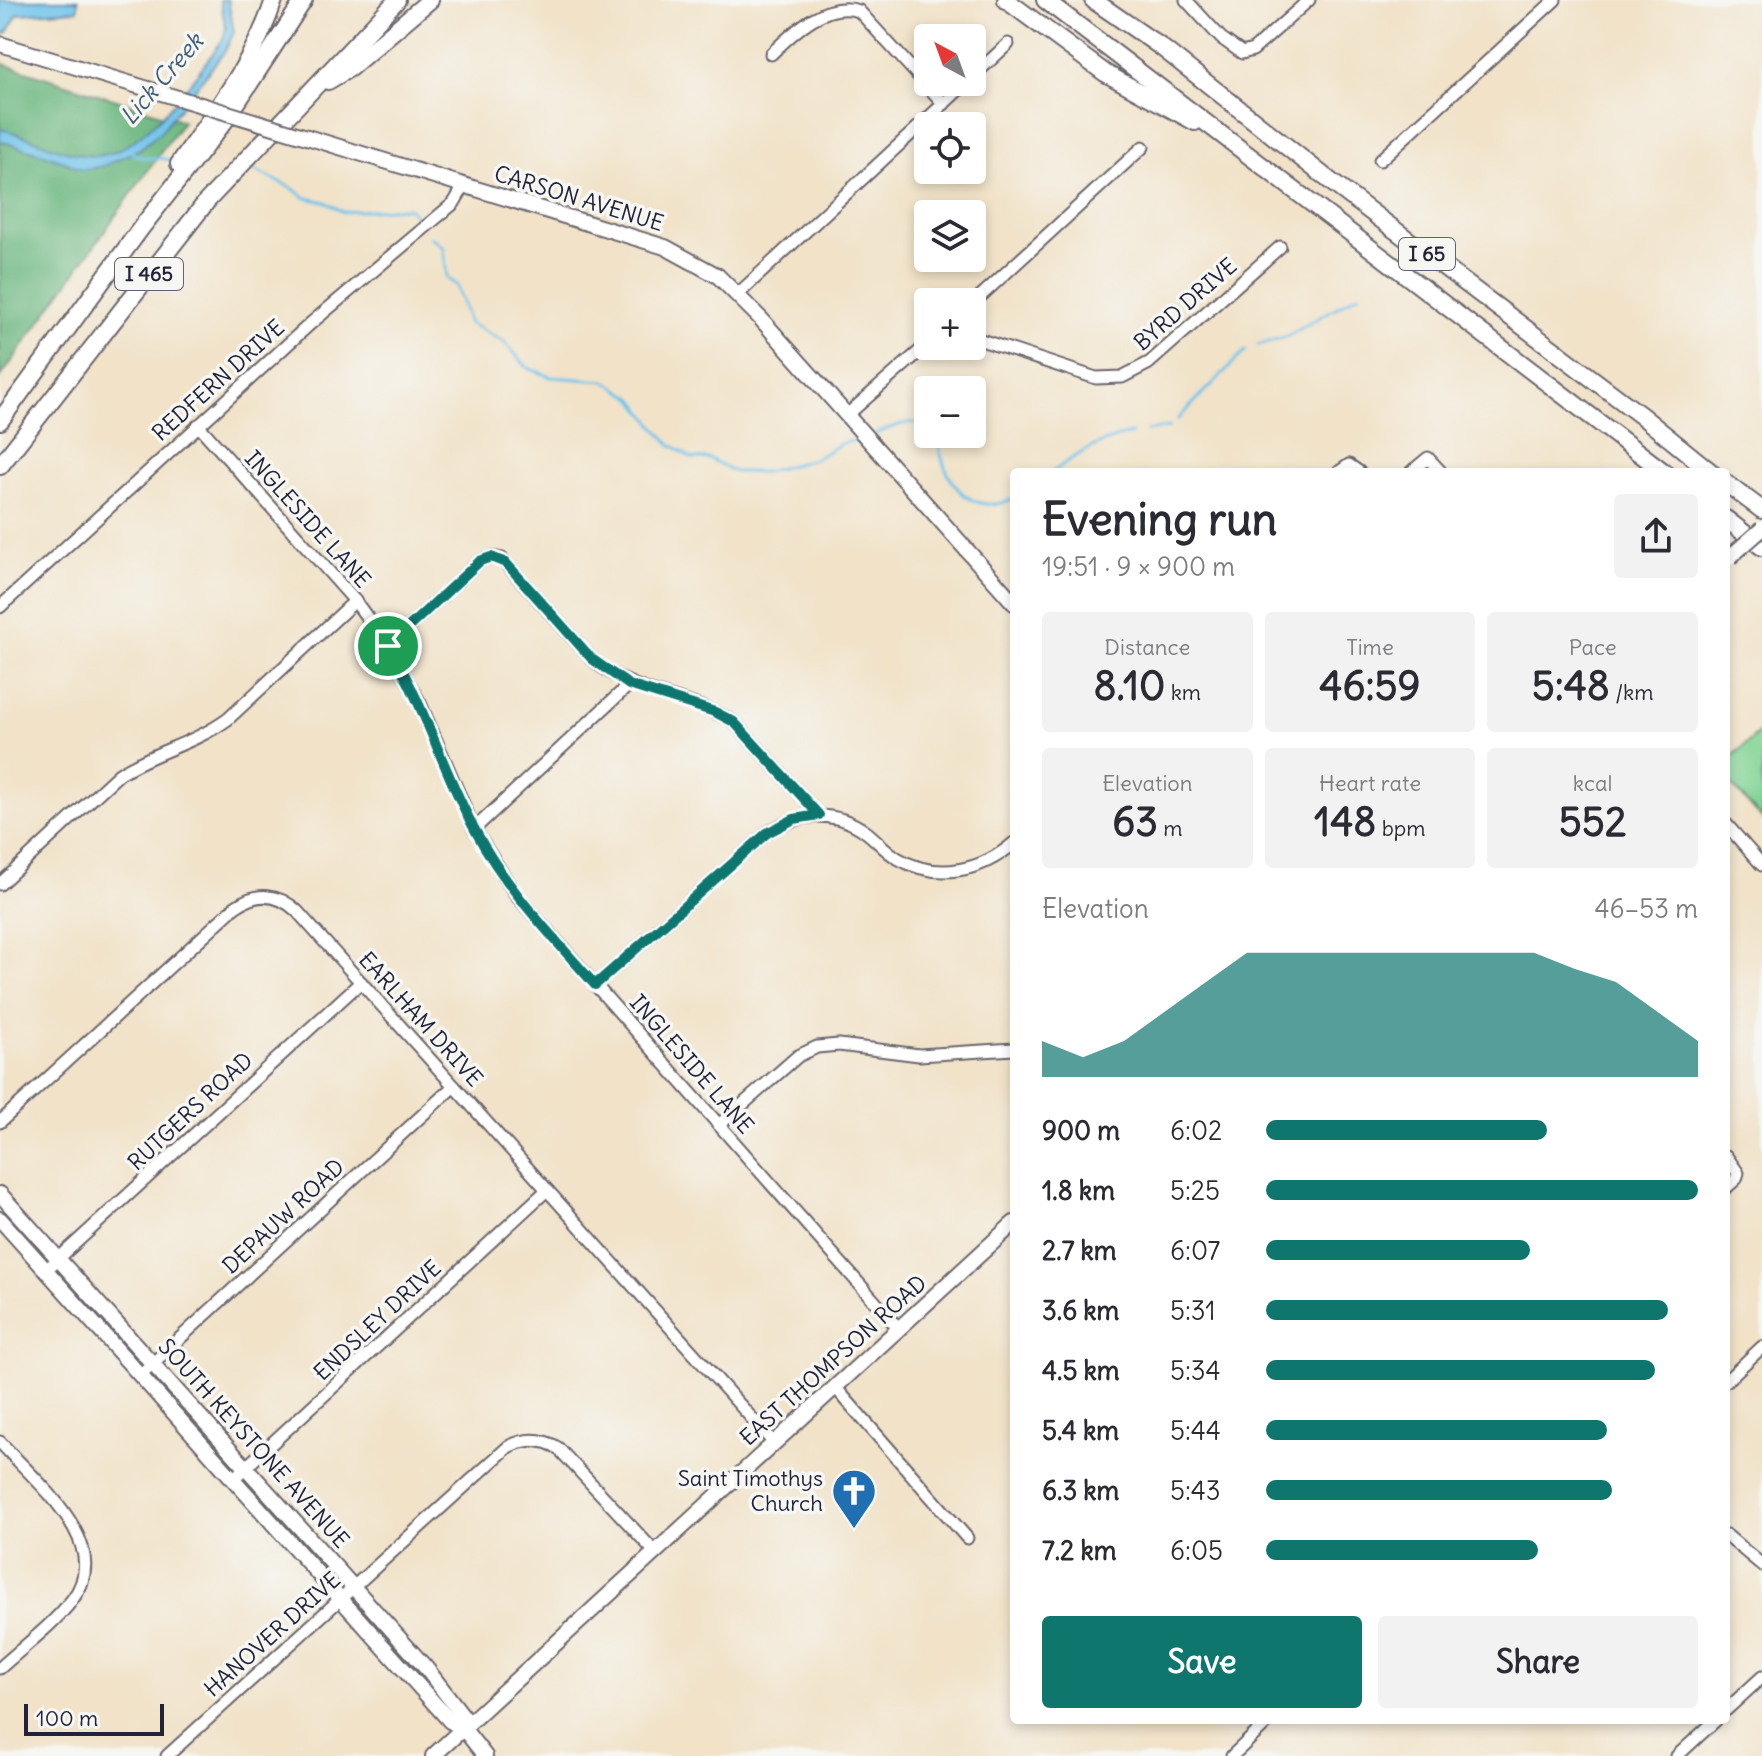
<!DOCTYPE html>
<meta charset="utf-8">
<style>
body{margin:0;font-family:Delius,sans-serif;background:#f2f2f3;color:#2b2b33;height:100vh;display:flex;flex-direction:column;font-size:30px;white-space:nowrap}
*{box-sizing:border-box;margin:0}
p{font-size:26px;color:#7c7c81}
.icon{flex:none;width:44px;height:44px;fill:none;stroke:currentColor;stroke-width:2;stroke-linecap:round;stroke-linejoin:round}
.map{position:relative;flex:1;overflow:hidden}
.side{position:absolute;left:1010px;top:468px;width:720px;height:1256px;display:flex;flex-direction:column;background:#fff;border-radius:8px;box-shadow:0 4px 12px #0003}
.side>*{flex:none}
.needle{width:52px;rotate:319deg}
.fabs{position:absolute;left:914px;top:24px;display:grid;gap:16px}
.fabs a{display:grid;place-items:center;width:72px;height:72px;border-radius:8px;background:#fff;box-shadow:0 4px 12px #0003;font-size:40px}
.scale{position:absolute;left:24px;bottom:20px;width:140px;box-sizing:border-box;padding-left:8px;border:4px solid #22223b;border-top:0;font-size:22px;line-height:28px;white-space:nowrap;color:#22223b;-webkit-text-stroke:6px #f6f6f2;paint-order:stroke}
.pin{position:absolute;display:grid;place-items:center;width:68px;height:68px;color:#fff;margin:-34px;border:4px solid #fff;border-radius:50%;box-shadow:0 2px 8px #0007}
.round{display:grid;place-items:center;flex:none;width:84px;height:84px;border-radius:8px;background:#f2f2f3}
.head{display:flex;align-items:center;justify-content:space-between;height:136px;padding:0 32px}
h1{font-size:44px;font-weight:700;line-height:60px}
.metrics{display:grid;grid-template-columns:repeat(3,1fr);gap:12px;height:136px;padding:8px 32px}
.metrics div{display:grid;align-content:center;border-radius:8px;background:#f2f2f3;text-align:center}
.metrics b{font-size:40px;font-weight:700}
.metrics small{font-size:22px;font-weight:400}
.metrics p{font-size:22px}
.chart{height:224px;padding:16px 32px}
.chart p{display:flex;justify-content:space-between}
.chart svg{width:100%;height:144px;margin-top:8px;fill:#0f766e;opacity:.7}
.primary-button{display:flex;gap:16px;margin-top:auto;padding:16px 32px}
.primary-button a{flex:1;height:92px;border-radius:8px;background:#0f766e;color:#fff;font-size:32px;font-weight:700;line-height:92px;text-align:center}
.primary-button a+a{background:#f2f2f3;color:#2b2b33}
ul{padding:0 32px;list-style:none;font-size:26px}
li{display:grid;grid-template-columns:128px 96px 1fr;align-items:center;height:60px}
li i{height:20px;border-radius:10px;background:#0f766e}
.map>svg:first-child{display:block}
</style>
<div class="map">
<svg width="1762" height="1756" viewBox="0 0 1762 1756">
<rect width="100%" height="100%" fill="#f6f6f2"/>
<filter id="ink" filterUnits="userSpaceOnUse"><feTurbulence type="fractalNoise" baseFrequency=".0125" numOctaves="2"/><feDisplacementMap in="SourceGraphic" scale="16" xChannelSelector="R" yChannelSelector="G"/><feConvolveMatrix kernelMatrix="1 2 1 2 8 2 1 2 1" color-interpolation-filters="sRGB"/></filter>
<filter id="wash" filterUnits="userSpaceOnUse"><feTurbulence type="fractalNoise" baseFrequency=".006" numOctaves="4" result="noise"/><feDisplacementMap in="SourceGraphic" scale="32" xChannelSelector="R" yChannelSelector="G"/><feGaussianBlur stdDeviation="1.8" result="paint"/><feColorMatrix in="noise" values="0 0 0 0 0 0 0 0 0 0 0 0 0 0 0 0 0 1.4 0 .05"/><feComposite in="paint" operator="in"/></filter>
<g filter="url(#wash)">
<rect width="100%" height="100%" fill="#f1e2c8"/>
<polygon fill="#82d495" stroke="#527b68" stroke-width="2" points="1762,730 1762,819 1726,779 1726,762"/>
<polygon fill="#69b67e" stroke="#466c5c" stroke-width="2" points="0,63 183,121 0,378"/>
<g fill="#6ec3eb" stroke="#487293" stroke-width="2">
<polygon points="0,0 78,0 78,10 18,14 6,34 0,32"/>
<path d="M 220,0 L 228,0 L 234,32 L 225,51 L 161,131 L 140,149 L 104,166 L 83,170 L 50,156 L 0,141 L 0,129 C 30,135 65,156 95,156 C 142,155 197,75 223,39 L 226,28 Z"/>
</g>
<g fill="none" stroke-linecap="round" stroke-linejoin="round">
<g stroke="#6ec3eb" stroke-width="3">
<path d="M 129,150 C 145,164 156,155 169,160"/>
<polyline points="254,170 292,188 306,198 326,202 343,212 405,208 410,209 419,221"/>
<polyline points="431,237 444,248 447,278 457,286 469,323 504,342 528,368 551,377 605,381 633,398 655,427 669,443 691,458 710,459 735,472 765,472 815,459 842,443 858,440"/>
<polyline points="1258,345 1288,336 1359,294"/>
<polyline points="1178,419 1246,350"/>
<polyline points="1147,431 1169,427"/>
<path d="M 875,434 C 892,427 910,418 928,425"/>
<path d="M 937,434 C 942,476 965,519 1014,499"/>
<path d="M 1053,472 C 1076,454 1103,439 1132,434"/>
</g>
</g>
</g>
<g filter="url(#ink)">
<g fill="none" stroke-linecap="round" stroke-linejoin="round">
<g stroke="#6a656c" stroke-width="15">
<g id="minor">
<polyline points="1186,0 1221,38 1242,53 1253,50 1309,0"/>
<path d="M 771,54 C 794,32 825,0 859,11 L 944,104"/>
<polyline points="972,77 1008,44"/>
<polyline points="1380,160 1555,0"/>
<polyline points="738,294 967,82"/>
<polyline points="972,304 1143,147"/>
<polyline points="972,337 1096,378 1122,377 1149,363 1280,247"/>
<polyline points="847,415 928,344"/>
<polyline points="198,425 355,601 388,646 420,703 474,829 516,895 899,1329"/>
<polyline points="1339,472 1349,465 1359,472"/>
<polyline points="1411,472 1428,458 1441,472"/>
<polyline points="0,607 310,324 454,203 464,186"/>
<path d="M 388,646 L 480,561 L 491,557 L 502,559 L 592,659 C 637,698 686,694 734,722 L 819,815"/>
<polyline points="1726,824 1762,865"/>
<polyline points="474,829 629,685"/>
<path d="M 0,884 L 119,774 C 153,752 194,744 228,719 L 355,601"/>
<path d="M 595,985 L 767,833 C 798,813 835,809 866,832 C 877,840 886,852 899,859 C 938,881 982,871 1014,843"/>
<path d="M 0,1122 L 235,907 C 256,892 278,893 297,911 L 774,1443"/>
<polyline points="719,1125 798,1056 817,1047 839,1045 919,1055 1014,1049"/>
<polyline points="1726,1156 1738,1173 1736,1179 1726,1188"/>
<polyline points="46,1270 361,982"/>
<polyline points="140,1375 454,1086"/>
<polyline points="1726,1381 1762,1347"/>
<polyline points="835,1387 967,1538"/>
<path d="M 0,1442 C 35,1481 116,1544 72,1600 C 52,1626 24,1646 0,1668"/>
<polyline points="233,1479 547,1190"/>
<polyline points="1726,1535 1762,1565"/>
<polyline points="1726,1710 1762,1677"/>
<path d="M 167,1756 L 508,1447 C 525,1438 542,1438 558,1448 L 655,1552"/>
<polyline points="1232,1756 1270,1720"/>
<polyline points="1677,1756 1716,1720"/>
</g>
</g>
<g stroke="#6a656c" stroke-width="18">
<g id="major">
<polyline points="0,44 135,85"/>
<polyline points="307,137 665,247 718,276 761,319 1014,603"/>
<polyline points="0,1194 426,1668 463,1716 463,1728"/>
<polyline points="0,1219 450,1721 463,1728 485,1756"/>
<polyline points="433,1756 1014,1223"/>
</g>
</g>
<g stroke="#6a656c" stroke-width="20">
<g id="highway">
<polyline points="1006,0 1105,73 1195,122"/>
<polyline points="1045,0 1664,472"/>
<polyline points="1093,0 1161,47 1334,184 1643,417 1711,472"/>
<polyline points="328,81 350,68 430,0"/>
<path d="M 179,164 C 214,113 255,60 274,0"/>
<polyline points="0,421 141,228 227,118 304,0"/>
<polyline points="0,466 207,201 397,0"/>
<polyline points="1726,483 1762,510"/>
<polyline points="1726,519 1762,547"/>
</g>
</g>
<use href="#minor" stroke="#fff" stroke-width="11"/>
<use href="#major" stroke="#fff" stroke-width="14"/>
<use href="#highway" stroke="#fff" stroke-width="16"/>
<g stroke="#6a656c" stroke-width="18" stroke-linecap="butt">
<g id="major-bridge">
<polyline points="135,85 307,137"/>
<polyline points="1730,557 1762,529"/>
</g>
</g>
<use href="#major-bridge" stroke="#fff" stroke-width="14"/>
</g>
</g>
<g fill="none" stroke-linecap="round" stroke-linejoin="round" filter="url(#ink)">
<g stroke="#fff" stroke-width="16">
<path id="route" d="M 491,557 L 506,563 L 592,659 L 629,685 L 715,712 L 734,722 L 819,815 L 794,819 L 767,833 L 595,985 C 552,936 506,889 475,830 C 442,770 425,704 388,646 L 480,561 Z"/>
</g>
<use href="#route" stroke="#0f766e" stroke-width="10"/>
</g>
<defs>
<g id="church-pin" transform="scale(2.3)"><path d="M0 17L-7.5 6A9.5 9.5 0 1 1 7.5 6Z" fill="#1f6fb2" stroke="#f6f6f2"/><path d="M-1.2-6h2.4v3.5h3.3v2.4h-3.3V6h-2.4V-.1h-3.3v-2.4h3.3Z" fill="#fff"/></g>
</defs>
<g fill-rule="evenodd">
<use href="#church-pin" x="854" y="1491"/>
</g>
<g text-anchor="middle" stroke-width="7" stroke-linejoin="round" paint-order="stroke">
<g fill="#f6f6f2" stroke="#626272" stroke-width="2">
<rect x="1399" y="238" width="56" height="32" rx="6"/>
<rect x="115" y="258" width="68" height="32" rx="6"/>
</g>
<g font-size="20" font-weight="bold" fill="#22223b">
<text x="1427" y="261">I 65</text>
<text x="149" y="281">I 465</text>
</g>
<g font-size="22" fill="#22223b" stroke="#f6f6f2">
<text transform="translate(579 198) rotate(17)" y="8">CARSON AVENUE</text>
<text transform="translate(1185 304) rotate(-41)" y="8">BYRD DRIVE</text>
<text transform="translate(218 380) rotate(-42)" y="8">REDFERN DRIVE</text>
<text transform="translate(308 519) rotate(48)" y="8">INGLESIDE LANE</text>
<text transform="translate(421 1019) rotate(48)" y="8">EARLHAM DRIVE</text>
<text transform="translate(692 1064) rotate(49)" y="8">INGLESIDE LANE</text>
<text transform="translate(190 1111) rotate(-43)" y="8">RUTGERS ROAD</text>
<text transform="translate(283 1216) rotate(-43)" y="8">DEPAUW ROAD</text>
<text transform="translate(377 1320) rotate(-43)" y="8">ENDSLEY DRIVE</text>
<text transform="translate(833 1360) rotate(-42)" y="8">EAST THOMPSON ROAD</text>
<text transform="translate(254 1443) rotate(48)" y="8">SOUTH KEYSTONE AVENUE</text>
<text transform="translate(272 1634) rotate(-42)" y="8">HANOVER DRIVE</text>
</g>
<g font-size="22" fill="#22223b" stroke="#f6f6f2" text-anchor="end">
<text x="823" y="1486">Saint Timothys<tspan x="823" dy="25">Church</tspan></text>
</g>
<g font-size="24" font-style="italic" fill="#3d5a79" stroke="#f6f6f2">
<text transform="translate(162 79) rotate(-49)" y="8">Lick Creek</text>
</g>
</g>
</svg>
<div class="fabs">
<a><svg class="needle" viewBox="-14 -14 28 28"><path d="M0-13l5 13h-10z" fill="#e53935"/><path d="M0 13l5-13h-10z" fill="#7c7c81"/></svg></a>
<a><svg class="icon" aria-label="locate" viewBox="0 0 24 24"><circle cx="12" cy="12" r="6"/><path d="M12 2v4M12 18v4M2 12h4M18 12h4"/></svg></a>
<a><svg class="icon" aria-label="layers" viewBox="0 0 24 24"><path d="M12 4l9 5-9 5-9-5zM3 14l9 5 9-5"/></svg></a>
<a>+</a>
<a>−</a>
</div>
<div class="scale">100 m</div>
<div class="pin" style="left:388px;top:646px;background:#1e9e55"><svg class="icon" aria-label="arrive" viewBox="0 0 24 24"><path d="M6 21V4h12l-3 4 3 4H6"/></svg></div>
<section class="side">
<div class="head"><div><h1>Evening run</h1><p>19:51 · 9 × 900 m</p></div><a class="round"><svg class="icon" aria-label="share" viewBox="0 0 24 24"><path d="M12 15V3M7 8l5-5 5 5M5 13v7h14v-7"/></svg></a></div>
<div class="metrics">
<div><p>Distance</p><b>8.10<small> km</small></b></div>
<div><p>Time</p><b>46:59</b></div>
<div><p>Pace</p><b>5:48<small> /km</small></b></div>
</div>
<div class="metrics">
<div><p>Elevation</p><b>63<small> m</small></b></div>
<div><p>Heart rate</p><b>148<small> bpm</small></b></div>
<div><p>kcal</p><b>552</b></div>
</div>
<div class="chart"><p><span>Elevation</span>46–53 m</p>
<svg viewBox="0 0 160 44" preserveAspectRatio="none"><path d="M0 44V33L10 38L20 33L30 24L40 15L50 6L60 6L70 6L80 6L90 6L100 6L110 6L120 6L130 11L140 15L150 24L160 33V44z"/></svg>
</div>
<ul>
<li><b>900 m</b>6:02<i style="width:65%"></i></li>
<li><b>1.8 km</b>5:25<i style="width:100%"></i></li>
<li><b>2.7 km</b>6:07<i style="width:61%"></i></li>
<li><b>3.6 km</b>5:31<i style="width:93%"></i></li>
<li><b>4.5 km</b>5:34<i style="width:90%"></i></li>
<li><b>5.4 km</b>5:44<i style="width:79%"></i></li>
<li><b>6.3 km</b>5:43<i style="width:80%"></i></li>
<li><b>7.2 km</b>6:05<i style="width:63%"></i></li>
</ul>
<div class="primary-button"><a>Save</a><a>Share</a></div>
</section>
</div>
